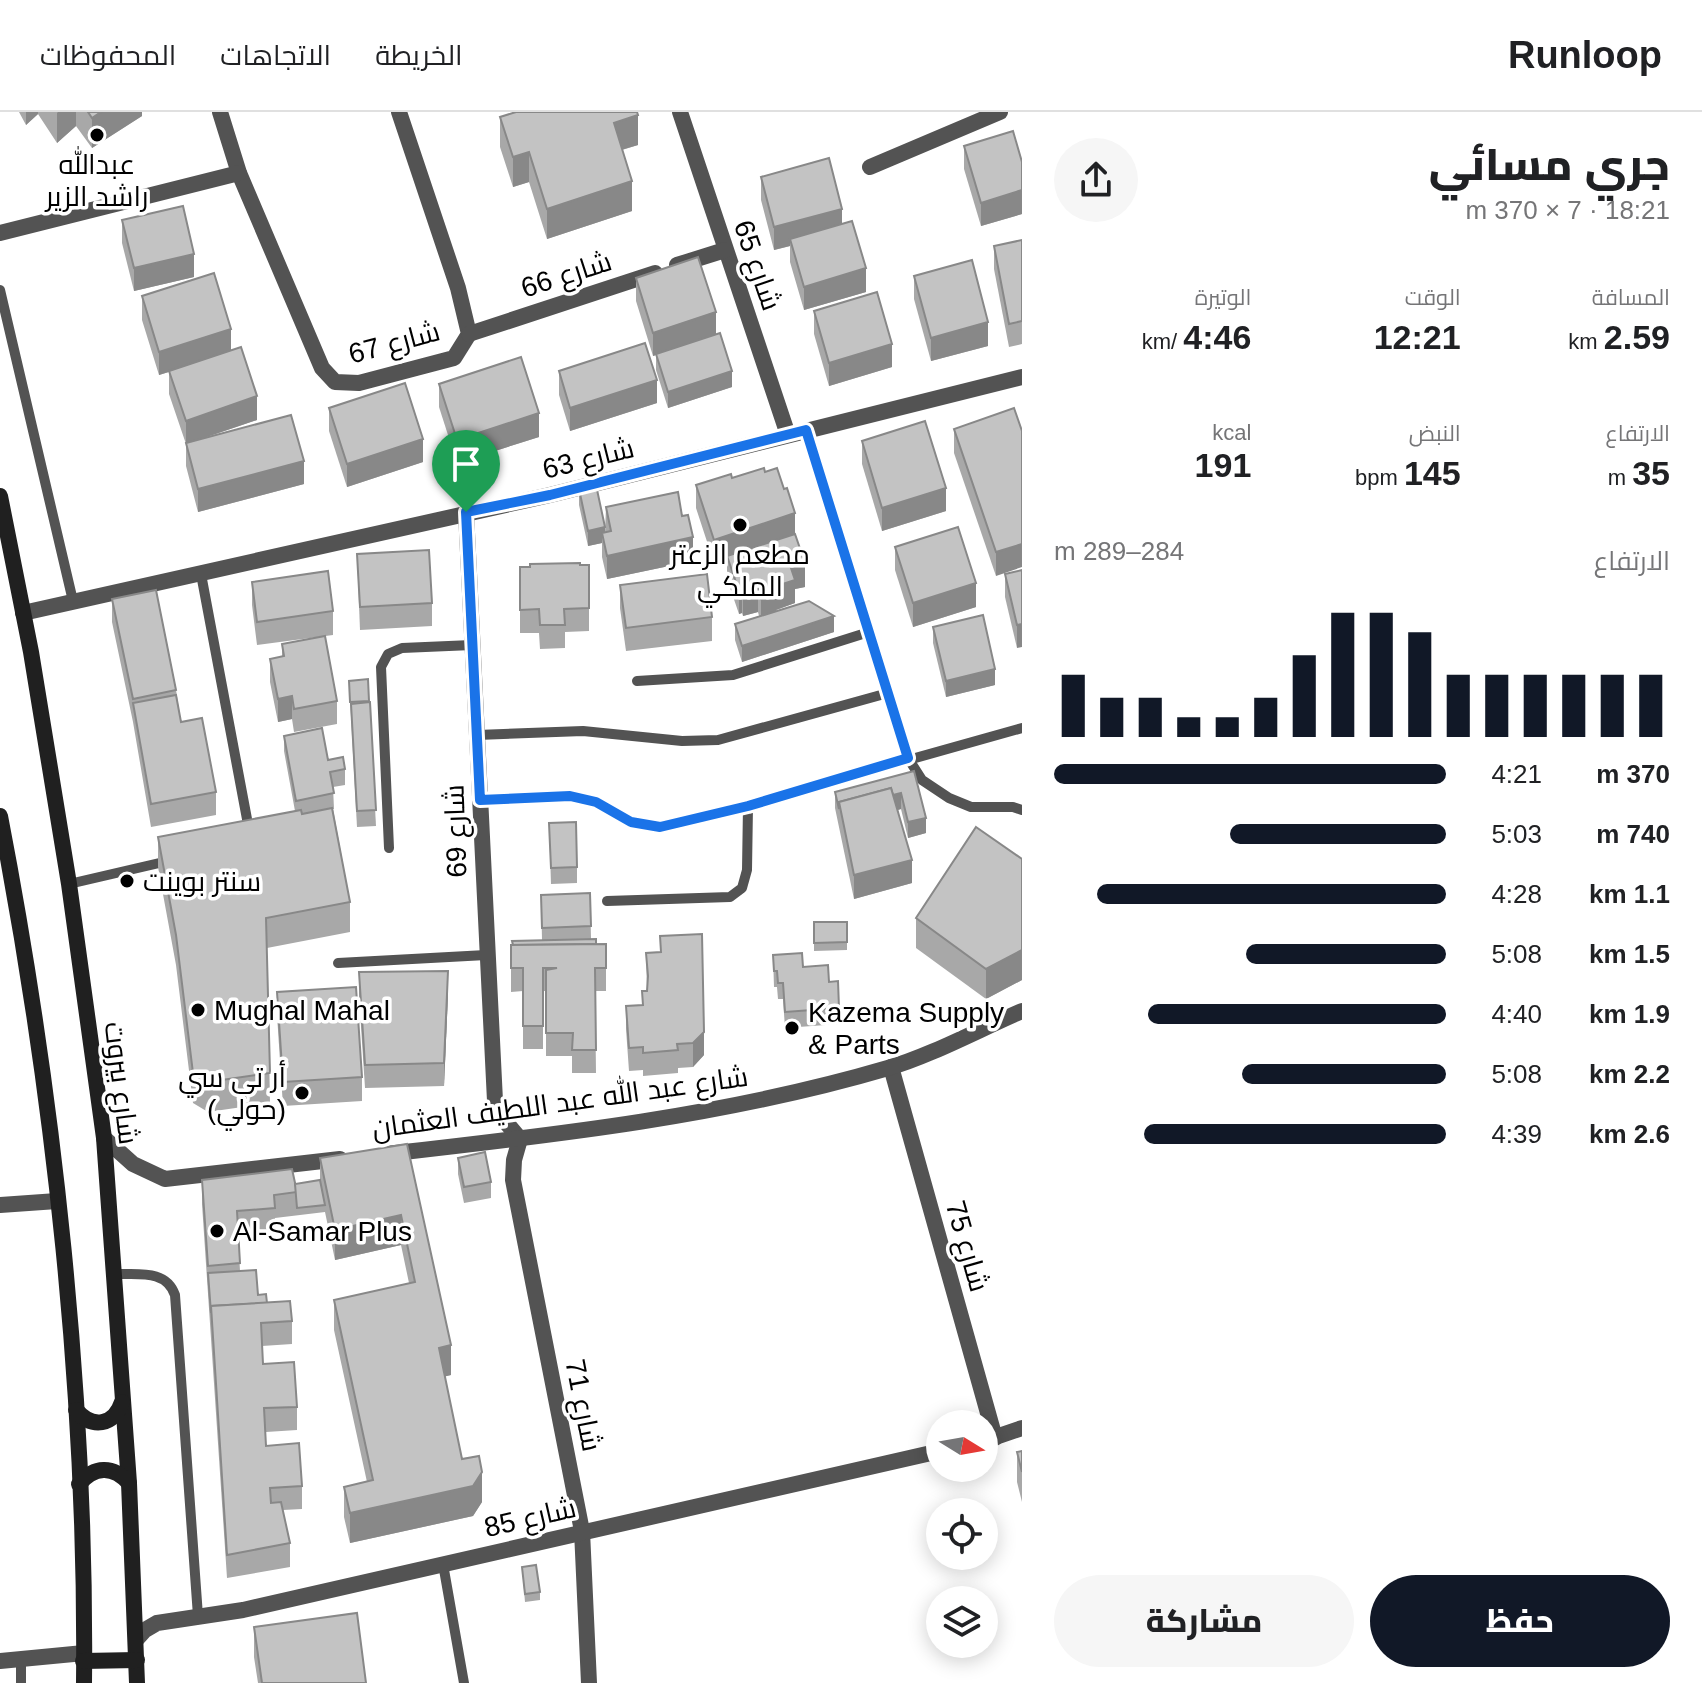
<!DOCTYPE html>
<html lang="ar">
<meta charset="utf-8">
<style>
body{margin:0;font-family:Helvetica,Cairo,sans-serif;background:#f6f6f6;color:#202124;direction:rtl;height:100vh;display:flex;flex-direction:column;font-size:30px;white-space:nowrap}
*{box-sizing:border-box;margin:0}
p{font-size:26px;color:#757577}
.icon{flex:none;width:44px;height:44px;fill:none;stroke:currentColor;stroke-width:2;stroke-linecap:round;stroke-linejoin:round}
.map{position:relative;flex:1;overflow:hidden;direction:ltr}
.drawer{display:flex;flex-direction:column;background:#fff;width:680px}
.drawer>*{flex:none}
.needle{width:52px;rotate:101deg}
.controls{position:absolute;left:926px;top:1298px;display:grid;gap:16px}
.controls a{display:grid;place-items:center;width:72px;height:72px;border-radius:50%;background:#fff;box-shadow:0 4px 20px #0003;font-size:40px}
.pin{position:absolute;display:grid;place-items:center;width:68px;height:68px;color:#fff;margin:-82px -34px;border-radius:50% 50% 50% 0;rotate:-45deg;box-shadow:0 0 8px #0007}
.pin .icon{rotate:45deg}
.round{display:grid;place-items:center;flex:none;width:84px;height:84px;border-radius:42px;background:#f6f6f6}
.head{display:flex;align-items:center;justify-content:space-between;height:136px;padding:0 32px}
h1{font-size:44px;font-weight:800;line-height:60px}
.metrics{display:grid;grid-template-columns:repeat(3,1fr);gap:12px;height:136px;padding:8px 32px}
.metrics div{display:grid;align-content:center}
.metrics b{font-size:34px;font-weight:800}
.metrics small{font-size:22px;font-weight:400}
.metrics p{font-size:22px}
.chart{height:224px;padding:16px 32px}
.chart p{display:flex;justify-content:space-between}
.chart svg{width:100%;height:144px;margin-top:8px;stroke:#111827;stroke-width:6}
.primary-button{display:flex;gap:16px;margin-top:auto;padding:16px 32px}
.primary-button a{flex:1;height:92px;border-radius:48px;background:#111827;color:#fff;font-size:32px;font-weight:800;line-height:92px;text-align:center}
.primary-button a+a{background:#f6f6f6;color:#202124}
ul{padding:0 32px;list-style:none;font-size:26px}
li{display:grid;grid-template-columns:128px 96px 1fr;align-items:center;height:60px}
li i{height:20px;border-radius:10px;background:#111827}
header{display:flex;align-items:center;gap:48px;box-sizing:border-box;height:112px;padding:0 40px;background:#fff;border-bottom:2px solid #e0e0e0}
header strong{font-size:38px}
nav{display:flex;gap:44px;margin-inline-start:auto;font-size:28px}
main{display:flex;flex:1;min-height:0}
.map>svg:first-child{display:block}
</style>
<header>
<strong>Runloop</strong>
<nav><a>الخريطة</a><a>الاتجاهات</a><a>المحفوظات</a></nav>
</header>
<main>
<section class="drawer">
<div class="head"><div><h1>جري مسائي</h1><p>18:21 · 7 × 370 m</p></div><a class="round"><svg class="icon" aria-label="share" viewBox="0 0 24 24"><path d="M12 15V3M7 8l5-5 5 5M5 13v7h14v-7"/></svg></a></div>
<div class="metrics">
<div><p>المسافة</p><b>2.59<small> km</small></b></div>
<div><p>الوقت</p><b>12:21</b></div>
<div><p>الوتيرة</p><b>4:46<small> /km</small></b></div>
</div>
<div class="metrics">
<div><p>الارتفاع</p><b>35<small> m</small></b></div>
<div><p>النبض</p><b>145<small> bpm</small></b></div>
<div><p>kcal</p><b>191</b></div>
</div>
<div class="chart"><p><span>الارتفاع</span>284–289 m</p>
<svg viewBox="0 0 160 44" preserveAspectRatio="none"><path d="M5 44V25M15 44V32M25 44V32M35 44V38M45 44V38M55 44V32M65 44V19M75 44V6M85 44V6M95 44V12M105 44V25M115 44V25M125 44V25M135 44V25M145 44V25M155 44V25"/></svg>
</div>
<ul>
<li><b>370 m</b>4:21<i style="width:100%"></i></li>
<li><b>740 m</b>5:03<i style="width:55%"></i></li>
<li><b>1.1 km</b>4:28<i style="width:89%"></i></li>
<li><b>1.5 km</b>5:08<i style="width:51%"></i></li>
<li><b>1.9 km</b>4:40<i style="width:76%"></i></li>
<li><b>2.2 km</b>5:08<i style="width:52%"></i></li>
<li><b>2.6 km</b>4:39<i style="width:77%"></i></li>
</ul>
<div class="primary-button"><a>حفظ</a><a>مشاركة</a></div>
</section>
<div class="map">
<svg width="1022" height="1571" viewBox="0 0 1022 1571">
<rect width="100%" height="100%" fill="#fff"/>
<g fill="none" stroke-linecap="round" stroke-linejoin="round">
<g stroke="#535353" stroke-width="10">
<polyline points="0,178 73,489"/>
<polyline points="806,318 908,646 922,668 949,686 971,695 1013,695 1022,698"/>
<polyline points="201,462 247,707 247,721"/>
<polyline points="637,569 733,563 869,520"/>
<polyline points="477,623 583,619 682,629 718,628 888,581"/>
<polyline points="480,688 570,684 596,690 631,710 660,715 684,711 1022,616"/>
<polyline points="389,736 381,555 388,542 402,536 472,533"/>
<polyline points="69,772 168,749"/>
<polyline points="607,789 730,785 742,776 747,758 748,694"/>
<polyline points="338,851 486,843"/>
<path d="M 115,1162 C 138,1163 166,1157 175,1183 L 198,1504"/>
<polyline points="443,1452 464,1571"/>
<polyline points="21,1548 21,1571"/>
</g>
<g stroke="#535353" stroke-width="16">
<polyline points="220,0 239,61 322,256 335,270 359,271 454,246 469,222 458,176 399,0"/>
<polyline points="680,0 788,323"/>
<polyline points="870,55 1000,0"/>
<polyline points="0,121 239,61"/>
<polyline points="677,153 725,138"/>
<polyline points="469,222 655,161"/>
<polyline points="466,400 495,989 504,1008 520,1027 514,1048 513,1068 582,1419 589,1571"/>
<polyline points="23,501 550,383 1022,265"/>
<polyline points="891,955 995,1326"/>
<polyline points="0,1093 57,1089"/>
<polyline points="984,1329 1022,1316"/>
<polyline points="136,1528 145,1518 157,1511 243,1498 940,1339"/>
<polyline points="0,1549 84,1541"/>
</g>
<g stroke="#535353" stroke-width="16">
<polyline points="104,1026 133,1052 165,1067 340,1047"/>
<path d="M 387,1042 C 555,1023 725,1004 888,956 C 930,944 980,917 1022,899"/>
</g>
<g stroke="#202020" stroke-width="16">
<polyline points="0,384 31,540 69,772 104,1026 129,1371 137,1571"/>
<path d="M 0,704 C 54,984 87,1286 84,1571"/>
<path d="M 76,1298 C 92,1317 114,1314 122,1290"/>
<path d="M 79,1372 C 94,1354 113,1353 129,1371"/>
<polyline points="83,1549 137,1548"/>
</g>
</g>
<g fill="#a8a8a8">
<polygon points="19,0 142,0 142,4 92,36 76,14 57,31 38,2 26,13"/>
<polygon points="500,5 638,33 622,38 632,99 547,127 529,70 513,75 500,35"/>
<polygon points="964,34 1022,50 1022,102 981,114 964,57"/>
<polygon points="761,65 842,112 866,180 804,198 790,150 790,134 774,138 761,88"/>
<polygon points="122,108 194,165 134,179 122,131"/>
<polygon points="1022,128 1022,232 1009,235 994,157 994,134"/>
<polygon points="914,164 988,234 931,249 914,187"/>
<polygon points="636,166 716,222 732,275 668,296 656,258 656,243 653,244 636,189"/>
<polygon points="142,184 231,238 257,308 198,328 304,372 198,400 186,354 186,332 169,282 169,260 159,263 142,208"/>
<polygon points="814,199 892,255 829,274 814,222"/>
<polygon points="559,259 657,291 570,319 559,283"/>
<polygon points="439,272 539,325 457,351 439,295"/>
<polygon points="329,296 423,350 347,375 329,319"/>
<polygon points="1014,296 996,464 954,341 954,317"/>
<polygon points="862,329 946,399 882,419 862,352"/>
<polygon points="732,366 795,424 805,475 795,477 795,491 776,498 776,499 834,520 742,550 735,528 735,512 759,504 758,500 743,504 742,501 739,502 727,467 727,446 714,451 696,396 696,373"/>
<polygon points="579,377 605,421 606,395 682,404 693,449 607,467 602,445 602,431 588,434 579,393"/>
<polygon points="895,435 976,495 913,515 895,458"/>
<polygon points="357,442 432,491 432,514 360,518"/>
<polygon points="589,453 589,519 565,520 565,536 540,537 539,521 520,521 520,455"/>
<polygon points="1022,458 1017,536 1005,485 1005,462"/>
<polygon points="252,470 333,499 333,523 257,533 252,493"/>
<polygon points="620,473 712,505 712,529 626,539 620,496"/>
<polygon points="112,487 176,578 181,610 216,680 216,703 151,715 133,610 112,510"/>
<polygon points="933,515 995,573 946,585 933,531"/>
<polygon points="282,532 337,589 337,612 294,620 292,607 278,610 270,570 270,547 282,545"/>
<polygon points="368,567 376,714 357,715 349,569"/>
<polygon points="284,624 345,657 345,673 333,675 334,697 333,697 350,790 350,820 267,836 270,991 208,1000 193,991 176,853 158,755 158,725 295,699 284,639"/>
<polygon points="914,659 926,721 908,726 901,697 898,698 912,771 854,787 835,696 835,680"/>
<polygon points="549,711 577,755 577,771 551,772"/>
<polygon points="1022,747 1022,868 986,887 916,836 916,806"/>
<polygon points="590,781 591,827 596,832 606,832 606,879 595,879 596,961 572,961 572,944 546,944 546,879 543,879 543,937 523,937 523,879 511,880 511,833 542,828 541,783"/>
<polygon points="814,810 847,810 847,838 814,839"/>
<polygon points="660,824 704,943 693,955 678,956 678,961 643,964 643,958 629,959 626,917 626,894 642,893 642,879 647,879 646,841 660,840"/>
<polygon points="773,843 803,855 829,870 839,896 839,912 785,916 783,887 778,887 777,875 774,875"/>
<polygon points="359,860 448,882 444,974 365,976 359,883"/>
<polygon points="277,880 362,965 362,989 283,994 277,903"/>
<polygon points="407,1032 451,1263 445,1264 462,1347 482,1390 473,1404 350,1431 344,1405 344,1375 367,1370 334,1218 334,1188 409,1171 401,1133 335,1148 325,1100 275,1106 275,1119 238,1122 240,1159 258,1183 292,1209 292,1232 262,1234 263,1252 297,1295 297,1318 266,1320 266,1334 302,1374 302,1397 283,1398 290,1431 290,1455 227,1466 202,1092 202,1068 295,1072 320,1068 320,1046"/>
<polygon points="458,1046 491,1070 491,1086 464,1091 458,1062"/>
<polygon points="1022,1339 1022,1390 1017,1370 1017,1340"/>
<polygon points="522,1455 540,1480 540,1488 525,1490"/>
<polygon points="254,1515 366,1571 258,1571 254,1545"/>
</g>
<g fill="#888">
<polygon points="26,0 38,0 38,2 26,13"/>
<polygon points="58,0 76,0 76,14 57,31 57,1"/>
<polygon points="101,0 142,0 142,4 92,36 92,6"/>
<polygon points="638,3 638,33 614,40 614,11"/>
<polygon points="529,40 529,70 513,75 513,45"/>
<polygon points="632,69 632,99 547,127 547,97"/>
<polygon points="1022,78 1022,102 981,114 981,91"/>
<polygon points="842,97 842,120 790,127 790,134 774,138 774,115"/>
<polygon points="194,142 194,165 134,179 134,156"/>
<polygon points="866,156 866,180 804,198 804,175"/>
<polygon points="716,200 716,223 653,244 653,221"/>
<polygon points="988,210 988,234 931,249 931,226"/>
<polygon points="231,217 231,240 159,263 159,240"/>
<polygon points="892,232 892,255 829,274 829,251"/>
<polygon points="732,259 732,275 668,296 668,280"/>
<polygon points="657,268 657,291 570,319 570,296"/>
<polygon points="257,284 257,308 186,332 186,309"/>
<polygon points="539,301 539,325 457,351 457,328"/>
<polygon points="423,327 423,350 347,375 347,352"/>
<polygon points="304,349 304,372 198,400 198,377"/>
<polygon points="946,376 946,399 882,419 882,396"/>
<polygon points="795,401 795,424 714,451 714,428"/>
<polygon points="605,415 605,431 602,421 602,431 588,434 588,419"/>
<polygon points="693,425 693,449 607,467 607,444"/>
<polygon points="1022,432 1022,455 996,464 996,440"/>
<polygon points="805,451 805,475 795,477 795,491 776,498 776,506 761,510 761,487 791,456"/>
<polygon points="976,471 976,495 913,515 913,491"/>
<polygon points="758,476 758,500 743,504 743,481"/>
<polygon points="742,478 742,501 739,502 739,479"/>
<polygon points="834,504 834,520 742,550 742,534"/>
<polygon points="1022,512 1022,535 1017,536 1017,513"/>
<polygon points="995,557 995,573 946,585 946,569"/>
<polygon points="292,584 292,607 278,610 278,587"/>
<polygon points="901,681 901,697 844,712 841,697"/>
<polygon points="926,706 926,721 908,726 908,710"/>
<polygon points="912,748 912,771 854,787 854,763"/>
<polygon points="1022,838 1022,868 986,887 986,857"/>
<polygon points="448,859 448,882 444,974 444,951"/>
<polygon points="704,920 704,943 693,955 693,931"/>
<polygon points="401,1103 401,1133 335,1148 335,1118"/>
<polygon points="451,1233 451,1263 439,1266 439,1236"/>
<polygon points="482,1360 482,1390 473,1404 350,1431 350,1401"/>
</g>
<g fill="#c3c3c3" stroke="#888" stroke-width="2">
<polygon points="88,0 101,0 92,6"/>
<polygon points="516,0 637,0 638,3 614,11 632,69 547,97 529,40 513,45 500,5"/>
<polygon points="1013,19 1022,50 1022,78 981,91 964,34"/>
<polygon points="829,46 842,97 774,115 761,65"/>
<polygon points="183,94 194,142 134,156 122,108"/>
<polygon points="852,109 866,156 804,175 790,127"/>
<polygon points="1022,128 1022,209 1009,212 994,134"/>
<polygon points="698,145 716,200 653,221 636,166"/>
<polygon points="972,148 988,210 931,226 914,164"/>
<polygon points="214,161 231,217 159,240 142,184"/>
<polygon points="877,180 892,232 829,251 814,199"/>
<polygon points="720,221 732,259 668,280 656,242"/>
<polygon points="645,231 657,268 570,296 559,259"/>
<polygon points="241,235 257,284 186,309 169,259"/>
<polygon points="521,245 539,301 457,328 439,272"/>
<polygon points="405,271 423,327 347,352 329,296"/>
<polygon points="1014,296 1022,319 1022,432 996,440 954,317"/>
<polygon points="291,303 304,349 198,377 186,331"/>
<polygon points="925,309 946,376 882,396 862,329"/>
<polygon points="764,356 765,360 777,356 784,377 787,376 795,401 714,428 696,373 731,362 732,366"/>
<polygon points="596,373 605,415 588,419 579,377"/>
<polygon points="678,380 682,404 688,403 693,425 607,444 602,421 611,419 606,395"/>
<polygon points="958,415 976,471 913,491 895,435"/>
<polygon points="795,422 805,451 791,456 795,468 773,475 776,482 761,487 758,476 743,481 742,478 739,479 727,444"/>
<polygon points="429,438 432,491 360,495 357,442"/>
<polygon points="580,451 580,453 589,453 589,496 564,497 565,513 540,513 539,497 520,498 520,455 530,455 530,452"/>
<polygon points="1022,458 1022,512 1017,513 1005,462"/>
<polygon points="328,459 333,499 257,510 252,470"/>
<polygon points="707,462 712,505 626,516 620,473"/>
<polygon points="156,478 176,578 133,587 112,487"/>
<polygon points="809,489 834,504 742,534 735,512"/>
<polygon points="983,503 995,557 946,569 933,515"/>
<polygon points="325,524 337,589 294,597 292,584 278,587 270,547 284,544 282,532"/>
<polygon points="368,567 369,589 350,590 349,569"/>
<polygon points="176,583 181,610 202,606 216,680 151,692 133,591"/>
<polygon points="370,590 376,698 357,699 351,592"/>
<polygon points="322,616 328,648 343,645 345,657 330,660 334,681 296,689 284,624"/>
<polygon points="914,659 926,706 908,710 901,681 893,683 891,676 839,690 839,697 835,680"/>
<polygon points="891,676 912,748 854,763 839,690"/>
<polygon points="332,696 350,790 266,806 270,961 208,970 193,961 176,823 158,725 301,698 302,702"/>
<polygon points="576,710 577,755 551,756 549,711"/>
<polygon points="976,715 1022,747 1022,838 986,857 916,806"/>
<polygon points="590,781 591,814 542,816 541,783"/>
<polygon points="814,810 847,810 847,830 814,831"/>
<polygon points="702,822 704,920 693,931 677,932 678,938 643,941 643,935 629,936 626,894 643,893 642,879 647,879 648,864 646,841 661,840 660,824"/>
<polygon points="596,827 596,832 513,833 512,829"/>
<polygon points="606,832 606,856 595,856 596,938 572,938 573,921 546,921 546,858 557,856 543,856 543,914 523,914 523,856 511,856 511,833"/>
<polygon points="802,841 803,855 828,853 829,870 838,869 839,896 785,900 783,871 778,871 777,859 774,859 773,843"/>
<polygon points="448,859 444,951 365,953 359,860"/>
<polygon points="356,875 362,965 283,970 277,880"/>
<polygon points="407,1032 451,1233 439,1236 462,1347 479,1344 482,1360 473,1374 350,1401 344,1375 373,1368 334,1188 415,1170 401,1103 335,1118 320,1046"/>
<polygon points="485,1040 491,1070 464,1075 458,1046"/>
<polygon points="292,1057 297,1080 274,1083 275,1096 237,1099 240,1151 208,1154 202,1068"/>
<polygon points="320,1068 325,1093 297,1096 295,1072"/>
<polygon points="256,1158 258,1183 266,1182 267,1191 211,1194 211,1201 208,1161"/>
<polygon points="290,1189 292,1209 261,1211 263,1252 294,1250 297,1295 264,1296 266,1334 299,1331 302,1374 270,1376 271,1391 281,1390 290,1431 227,1443 211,1194"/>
<polygon points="1022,1339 1022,1360 1017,1340"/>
<polygon points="536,1453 540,1480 525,1482 522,1455"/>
<polygon points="357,1501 366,1571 262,1571 254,1515"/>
</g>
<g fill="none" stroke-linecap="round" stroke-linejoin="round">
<g stroke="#fff" stroke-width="16">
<polygon id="route" points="806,318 908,646 748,694 660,715 631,710 596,690 570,684 480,688 466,400 550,383"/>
</g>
<use href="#route" stroke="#1a73e8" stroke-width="10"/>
</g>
<g fill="#000" stroke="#fff" stroke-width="3">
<circle cx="97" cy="23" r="8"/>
<circle cx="740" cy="413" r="8"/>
<circle cx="127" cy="769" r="8"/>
<circle cx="198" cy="898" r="8"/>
<circle cx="792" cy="916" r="8"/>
<circle cx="302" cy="981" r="8"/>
<circle cx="217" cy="1119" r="8"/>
</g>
<g text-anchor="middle" stroke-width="7" stroke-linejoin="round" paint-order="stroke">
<g font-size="28" fill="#000" stroke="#fff" text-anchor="start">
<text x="97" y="62" text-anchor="middle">عبدالله<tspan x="97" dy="32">راشد الزير</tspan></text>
<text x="740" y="452" text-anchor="middle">مطعم الزعتر<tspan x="740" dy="32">الملكي</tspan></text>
<text x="143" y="779">سنتر بوينت</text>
<text x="214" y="908">Mughal Mahal</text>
<text x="808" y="910">Kazema Supply<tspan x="808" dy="32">&amp; Parts</tspan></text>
<text x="286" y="975" text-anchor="end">أر تي سي<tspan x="286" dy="32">(حولي)</tspan></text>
<text x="233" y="1129">Al-Samar Plus</text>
</g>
<g font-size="28" fill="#000" stroke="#fff">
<text transform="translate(758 153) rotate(71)" y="10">شارع 65</text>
<text transform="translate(566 162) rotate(-18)" y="10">شارع 66</text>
<text transform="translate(394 230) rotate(-15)" y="10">شارع 67</text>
<text transform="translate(588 346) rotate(-14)" y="10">شارع 63</text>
<text transform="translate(455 719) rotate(-92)" y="10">شارع 69</text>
<text transform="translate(122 971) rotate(83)" y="10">شارع بيروت</text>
<text transform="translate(560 990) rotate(-8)" y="10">شارع عبد الله عبد اللطيف العثمان</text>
<text transform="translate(968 1134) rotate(74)" y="10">شارع 75</text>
<text transform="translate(584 1293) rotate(79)" y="10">شارع 71</text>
<text transform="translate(530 1405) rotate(-13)" y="10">شارع 85</text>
</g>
</g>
</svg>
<div class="controls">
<a><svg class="needle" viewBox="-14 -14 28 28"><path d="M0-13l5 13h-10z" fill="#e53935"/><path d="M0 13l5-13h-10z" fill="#757577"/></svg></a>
<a><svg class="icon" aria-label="locate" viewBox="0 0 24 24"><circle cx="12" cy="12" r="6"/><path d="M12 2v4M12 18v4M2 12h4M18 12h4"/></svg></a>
<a><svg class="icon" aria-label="layers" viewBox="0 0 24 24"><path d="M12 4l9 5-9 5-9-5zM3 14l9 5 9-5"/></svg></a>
</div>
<div class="pin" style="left:466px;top:400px;background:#1e9e55"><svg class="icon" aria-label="arrive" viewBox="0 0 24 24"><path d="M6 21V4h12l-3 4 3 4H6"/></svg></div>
</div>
</main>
